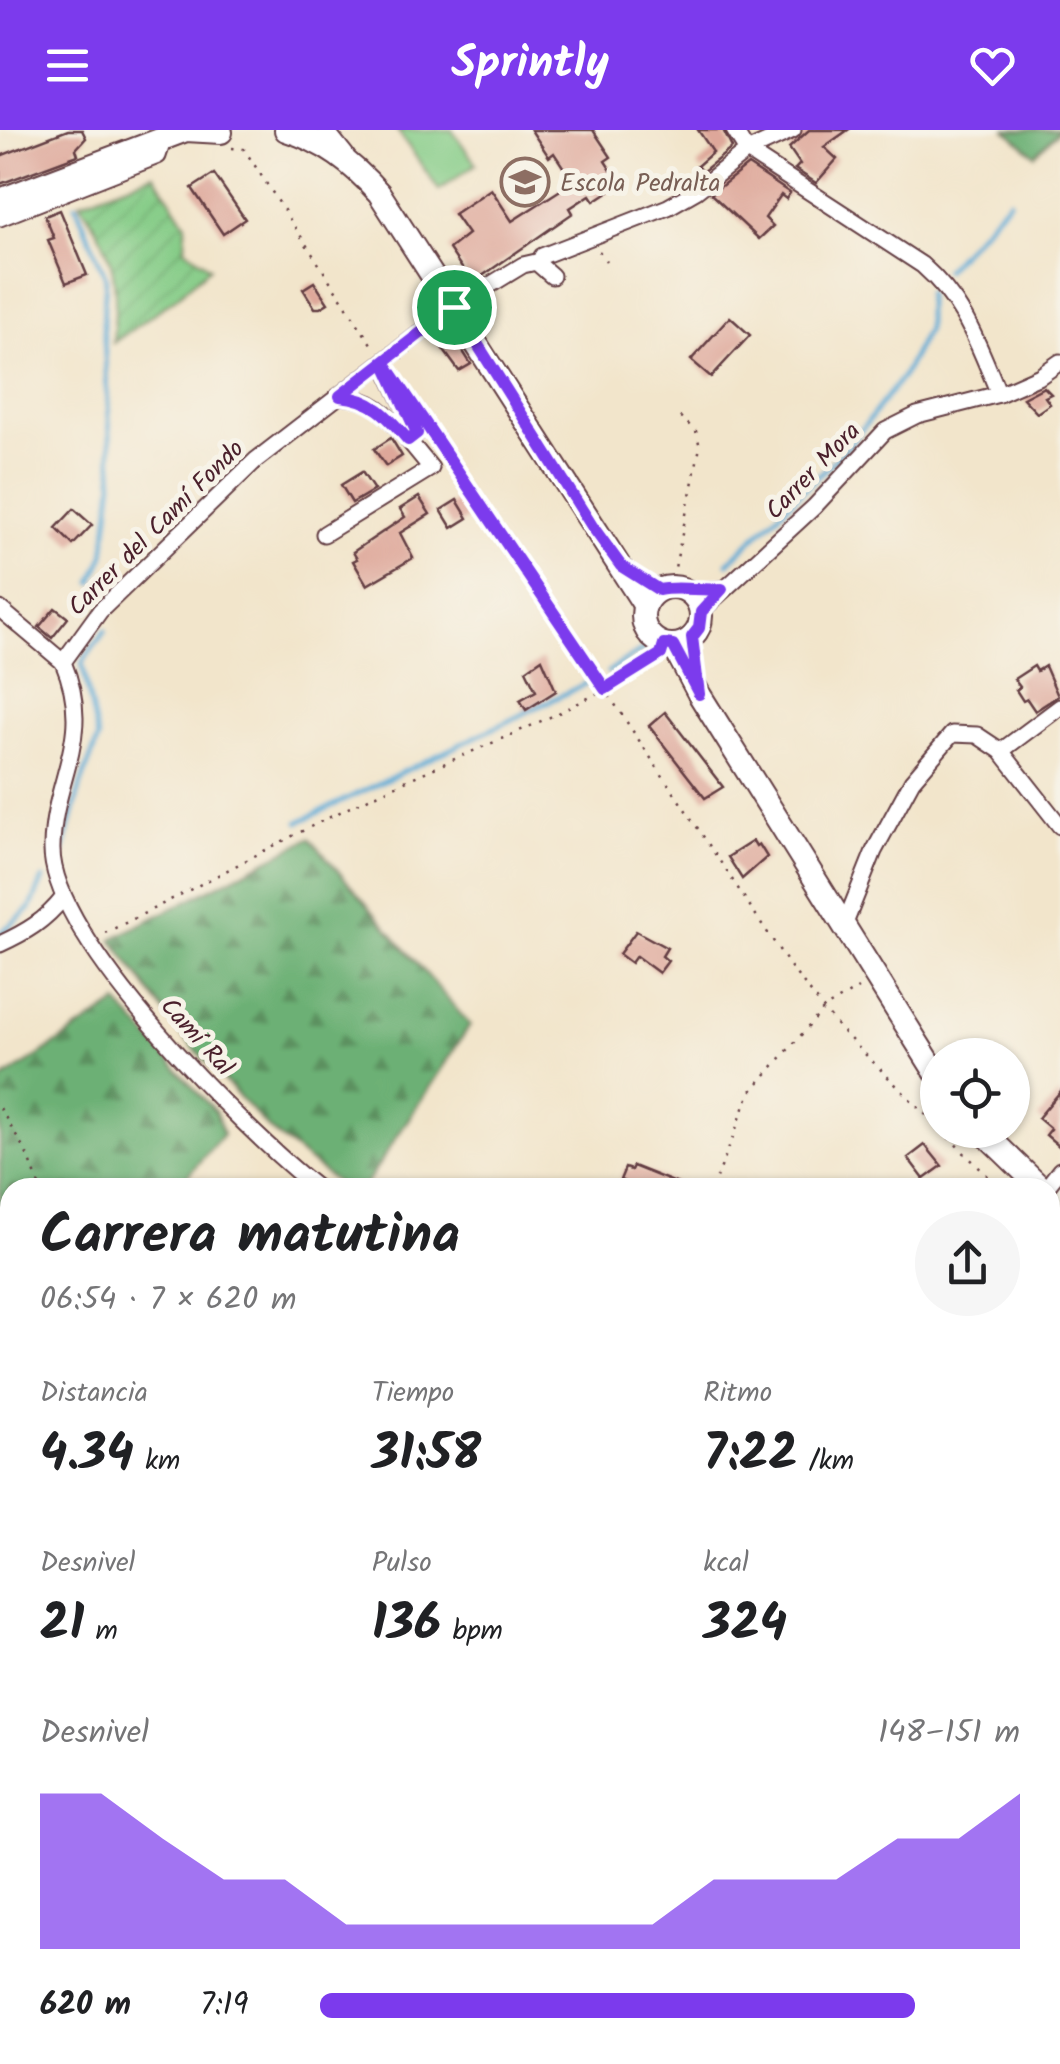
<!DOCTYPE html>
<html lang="es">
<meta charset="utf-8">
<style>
body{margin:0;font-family:Kalam,sans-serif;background:#f6f6f6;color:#202124;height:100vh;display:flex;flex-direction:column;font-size:38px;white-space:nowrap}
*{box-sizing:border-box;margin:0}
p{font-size:32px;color:#757577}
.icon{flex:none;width:55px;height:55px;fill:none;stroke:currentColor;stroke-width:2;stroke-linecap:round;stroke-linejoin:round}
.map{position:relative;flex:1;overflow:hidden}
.side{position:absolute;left:0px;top:1048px;width:1060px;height:888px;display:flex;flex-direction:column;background:#fff;border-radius:30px 30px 0 0;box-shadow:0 2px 8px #0004}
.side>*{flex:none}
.fabs{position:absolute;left:920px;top:908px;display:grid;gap:20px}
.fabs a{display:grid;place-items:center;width:110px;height:110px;border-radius:50%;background:#fff;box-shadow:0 2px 8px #0004;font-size:50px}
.pin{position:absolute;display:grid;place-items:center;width:85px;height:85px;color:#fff;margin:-42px;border:5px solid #fff;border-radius:50%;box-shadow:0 2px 10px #0007}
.round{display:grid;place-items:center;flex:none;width:105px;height:105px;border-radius:52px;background:#f6f6f6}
.headline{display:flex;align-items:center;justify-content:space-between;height:170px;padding:0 40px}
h1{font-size:55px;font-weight:800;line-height:75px}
.metrics{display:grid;grid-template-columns:repeat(3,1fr);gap:15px;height:170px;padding:10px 40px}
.metrics div{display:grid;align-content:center}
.metrics b{font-size:50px;font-weight:800}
.metrics small{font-size:28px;font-weight:400}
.metrics p{font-size:28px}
.chart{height:280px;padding:20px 40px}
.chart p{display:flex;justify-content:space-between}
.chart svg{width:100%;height:180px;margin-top:10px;fill:#7c3aed;opacity:.7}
ul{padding:0 40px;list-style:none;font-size:32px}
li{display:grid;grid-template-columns:160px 120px 1fr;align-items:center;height:75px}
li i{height:25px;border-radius:12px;background:#7c3aed}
header{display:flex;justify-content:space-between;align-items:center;height:130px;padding:0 40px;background:#7c3aed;color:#fff;font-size:45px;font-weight:800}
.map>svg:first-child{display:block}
</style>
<header><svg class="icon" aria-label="menu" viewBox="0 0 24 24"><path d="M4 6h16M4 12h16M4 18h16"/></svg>Sprintly<svg class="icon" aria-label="heart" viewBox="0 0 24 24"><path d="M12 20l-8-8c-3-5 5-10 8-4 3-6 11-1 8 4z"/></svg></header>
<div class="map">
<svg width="1060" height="1934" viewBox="0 0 1060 1934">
<defs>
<pattern id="forest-firs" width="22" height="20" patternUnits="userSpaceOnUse" patternTransform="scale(2.5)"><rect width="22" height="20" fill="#6cb074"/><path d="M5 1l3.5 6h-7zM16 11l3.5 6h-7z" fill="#5b8f5f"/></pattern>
<pattern id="garden-furrows" width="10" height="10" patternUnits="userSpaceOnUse" patternTransform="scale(2.5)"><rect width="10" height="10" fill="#85cc87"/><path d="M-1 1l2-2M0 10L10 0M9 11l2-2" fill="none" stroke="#74af75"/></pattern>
</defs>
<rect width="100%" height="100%" fill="#f7f3e8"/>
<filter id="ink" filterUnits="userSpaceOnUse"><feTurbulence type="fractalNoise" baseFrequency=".01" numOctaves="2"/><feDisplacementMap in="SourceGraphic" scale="20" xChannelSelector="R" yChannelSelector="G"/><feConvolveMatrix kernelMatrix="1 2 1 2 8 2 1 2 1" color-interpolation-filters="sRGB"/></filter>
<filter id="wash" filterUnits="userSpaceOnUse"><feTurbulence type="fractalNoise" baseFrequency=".0048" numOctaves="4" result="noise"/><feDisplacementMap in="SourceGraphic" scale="40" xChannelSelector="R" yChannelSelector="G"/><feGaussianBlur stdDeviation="2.25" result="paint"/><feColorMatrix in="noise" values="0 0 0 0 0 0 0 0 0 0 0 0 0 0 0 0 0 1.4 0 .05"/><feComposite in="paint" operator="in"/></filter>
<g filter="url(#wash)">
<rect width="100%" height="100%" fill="#f2e5cb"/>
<polygon fill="#85cc87" stroke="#687659" stroke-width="2.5" points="397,0 452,0 476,34 439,60"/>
<g fill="url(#forest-firs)" stroke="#5b6850" stroke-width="2.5">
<polygon points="1006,0 1060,0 1035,25"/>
<polygon points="310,708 470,895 364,1057 342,1057 271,1001 178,901 112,809"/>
<polygon points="118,873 216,983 223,1004 178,1057 10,1058 10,1297 0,1277 0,951"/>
<polygon points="10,1397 10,1479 0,1470 0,1405"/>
<polygon points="451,1925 544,1925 549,1934 457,1934"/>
</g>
<path fill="url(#garden-furrows)" stroke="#687659" stroke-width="2.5" d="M 154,44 L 186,94 L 185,119 L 210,137 L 177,167 L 113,213 C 118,148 117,128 80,72 Z"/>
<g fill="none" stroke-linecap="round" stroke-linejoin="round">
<g stroke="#5baad5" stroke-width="5">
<polyline points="76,75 106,148 103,193 113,353 104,425 92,452"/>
<polyline points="945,140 1010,70"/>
<polyline points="728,433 849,316 903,246 927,199 927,162"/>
<polyline points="608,542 649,516"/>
<polyline points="299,692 585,554"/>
<polyline points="63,722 81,654 98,609 82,533 105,501"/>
<polyline points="0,803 30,779 43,749"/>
<polyline points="0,1151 10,1170"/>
<polyline points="485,1925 491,1934"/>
</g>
</g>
<g id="blocks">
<g fill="#dea79a">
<polygon points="68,0 82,0 86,8 76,19 78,25 0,54 0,26"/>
<polygon points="531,0 593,0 611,27 605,31 620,54 594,71 590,65 570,78 573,83 472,153 449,119 468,104 454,84 491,59 512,91 573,52 554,23 549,27"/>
<polygon points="698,0 723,0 732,18 702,42 697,36 713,22"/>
<polygon points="809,0 848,0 824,17 837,29 816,53 795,39 800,34 789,18"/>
<polygon points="748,35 790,63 786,69 781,65 765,88 773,96 759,109 711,64"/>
<polygon points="214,44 245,89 223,104 192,58"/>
<polygon points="60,80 87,145 66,153 48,110 54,108 45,86"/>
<polygon points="314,152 328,173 320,178 315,178 303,159"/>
<polygon points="730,187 750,205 711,247 691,230"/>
<polygon points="447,196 471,234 459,241 434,207"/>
<polygon points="1044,257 1051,264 1045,267 1050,274 1037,283 1023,268"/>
<polygon points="391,308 402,326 386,336 374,319"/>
<polygon points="362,342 374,360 352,373 341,355"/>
<polygon points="419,367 430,384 400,403 413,428 367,455 353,431 357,429 353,422 405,387 400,379"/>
<polygon points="457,370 468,388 452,398 441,380"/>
<polygon points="74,379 92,395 73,415 56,398"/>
<polygon points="55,478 68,488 52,508 39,497"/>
<polygon points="542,529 556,561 526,580 520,570 536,561 526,540"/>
<polygon points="1034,536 1037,541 1045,536 1058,566 1035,581 1027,569 1023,571 1016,560 1020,557 1014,549"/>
<polygon points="665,582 723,657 705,668 649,596"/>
<polygon points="753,711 756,716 759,714 767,727 742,749 728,727"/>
<polygon points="636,801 667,818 662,826 668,831 659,843 636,826 631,833 619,824"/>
<polygon points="1060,962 1060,1017 1046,1005 1051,999 1038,988"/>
<polygon points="925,1015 942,1036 924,1049 908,1028"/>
<polygon points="633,1036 686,1057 686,1058 638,1058 620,1050 625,1038 631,1040"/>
</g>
</g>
</g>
<g filter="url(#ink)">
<use href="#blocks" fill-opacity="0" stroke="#633d43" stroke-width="2.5"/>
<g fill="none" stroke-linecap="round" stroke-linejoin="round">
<g stroke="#633d43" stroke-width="19">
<g id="street">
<polyline points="326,0 346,25"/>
<path d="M 734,0 L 747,21 L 922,135 C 965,173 977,212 999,264"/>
<polyline points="0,88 158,26 164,8"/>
<polyline points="542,126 668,77 696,61 747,21 793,0"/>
<path d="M 340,266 C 376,269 386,283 408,310 L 417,303 L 383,232"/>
<polyline points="324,404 431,338 408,310"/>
<polyline points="688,462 722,459"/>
<polyline points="0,479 63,532"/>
<polyline points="701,481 814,377 885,301 917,285 999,264 1040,246 1060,232"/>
<polyline points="1001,621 1060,577"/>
<polyline points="844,796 874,721 912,651 952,604 977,605 1001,621 1060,696"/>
<path d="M 0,814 C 26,802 45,791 63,768"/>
<path d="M 317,1058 C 246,1002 49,808 52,717 C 53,647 95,608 63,532 L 100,481 L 256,330 L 454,177 L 523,135 L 536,132 L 552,146"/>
<polyline points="1046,1058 1060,1040"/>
<polyline points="1050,1492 1060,1493"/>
</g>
</g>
<g stroke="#633d43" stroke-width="26">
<g id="secondary">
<path d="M 286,0 C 325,12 352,33 379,63 L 645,476"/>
<polyline points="0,70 186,0 221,2"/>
<circle cx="672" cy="486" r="29"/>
<polyline points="673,515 699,564 938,946"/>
<polyline points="981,1000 1041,1058"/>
</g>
</g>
<g stroke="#633d43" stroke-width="31">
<g id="highway">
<polyline points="0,1536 10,1547"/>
<polyline points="0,1578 10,1586"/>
<polyline points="0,1606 10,1614"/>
<polyline points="0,1636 10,1643"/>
<polyline points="304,1925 311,1934"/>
<polyline points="328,1925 335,1934"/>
</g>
</g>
<g stroke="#633d43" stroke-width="2.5" stroke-dasharray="2.5 8" stroke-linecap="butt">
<polyline points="232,18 244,19 375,220"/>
<polyline points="599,121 606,131"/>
<polyline points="434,304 792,839 838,897 938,997"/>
<polyline points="671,457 700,317 696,301 677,284"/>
<path d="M 105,803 C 201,756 293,703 390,658 C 479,616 576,583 657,527"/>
<polyline points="0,978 30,1030 40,1058"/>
<polyline points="941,1000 1000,1058"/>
<polyline points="713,1058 750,963 824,879 858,858"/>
<polyline points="1050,1096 1060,1104"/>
<polyline points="0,1686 10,1699"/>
<polyline points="541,1925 547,1934"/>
<polyline points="695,1925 697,1934"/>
</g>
<use href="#street" stroke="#fff" stroke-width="15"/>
<use href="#secondary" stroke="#fff" stroke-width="22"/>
<use href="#highway" stroke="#fff" stroke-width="28"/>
</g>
</g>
<g fill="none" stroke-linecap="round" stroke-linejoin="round" filter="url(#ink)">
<g stroke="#fff" stroke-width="20">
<path id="route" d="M 454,177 L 340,266 C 373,269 387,285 408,310 L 417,303 L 384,232 L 605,559 L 661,524 L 664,514 L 673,515 L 699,564 L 692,507 L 699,498 L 701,482 L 722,459 C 702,461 675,456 659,460 L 621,436 L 592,396 L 454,177"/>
</g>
<use href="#route" stroke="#7c3aed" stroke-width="12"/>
</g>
<defs>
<g id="school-ring" transform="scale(2.5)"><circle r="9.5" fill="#f7f3e8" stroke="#8d6e63" stroke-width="1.5"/><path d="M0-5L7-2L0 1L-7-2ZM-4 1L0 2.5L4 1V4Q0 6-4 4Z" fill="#8d6e63"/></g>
</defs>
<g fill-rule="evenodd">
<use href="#school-ring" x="525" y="52"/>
</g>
<g text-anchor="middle" stroke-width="10" stroke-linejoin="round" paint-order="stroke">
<g font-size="25" fill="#785e54" stroke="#f7f3e8" text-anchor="start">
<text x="560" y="61">Escola Pedralta</text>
</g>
<g font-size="25" fill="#4a1f2b" stroke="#f7f3e8">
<text transform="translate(812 340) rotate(-46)" y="9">Carrer Mora</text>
<text transform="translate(155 397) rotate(-45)" y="9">Carrer del Camí Fondo</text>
<text transform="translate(198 906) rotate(48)" y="9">Camí Ral</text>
</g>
</g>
</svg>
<div class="fabs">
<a><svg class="icon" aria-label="locate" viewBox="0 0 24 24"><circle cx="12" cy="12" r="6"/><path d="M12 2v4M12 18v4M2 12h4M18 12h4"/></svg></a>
</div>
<div class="pin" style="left:454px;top:177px;background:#1e9e55"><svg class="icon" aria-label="arrive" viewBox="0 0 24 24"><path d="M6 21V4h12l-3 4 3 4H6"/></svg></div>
<section class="side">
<div class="headline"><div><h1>Carrera matutina</h1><p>06:54 · 7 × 620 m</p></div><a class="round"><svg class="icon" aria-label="share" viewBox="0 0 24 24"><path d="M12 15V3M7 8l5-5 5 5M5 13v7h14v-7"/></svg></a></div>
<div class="metrics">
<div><p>Distancia</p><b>4.34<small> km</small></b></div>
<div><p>Tiempo</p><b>31:58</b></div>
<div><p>Ritmo</p><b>7:22<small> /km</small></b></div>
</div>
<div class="metrics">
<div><p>Desnivel</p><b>21<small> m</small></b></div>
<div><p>Pulso</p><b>136<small> bpm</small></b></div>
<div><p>kcal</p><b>324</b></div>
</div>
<div class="chart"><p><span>Desnivel</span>148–151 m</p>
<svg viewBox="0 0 160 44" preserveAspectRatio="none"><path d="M0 44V6L10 6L20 17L30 27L40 27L50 38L60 38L70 38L80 38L90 38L100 38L110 27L120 27L130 27L140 17L150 17L160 6V44z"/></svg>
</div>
<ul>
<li><b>620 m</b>7:19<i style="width:85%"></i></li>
</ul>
</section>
</div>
